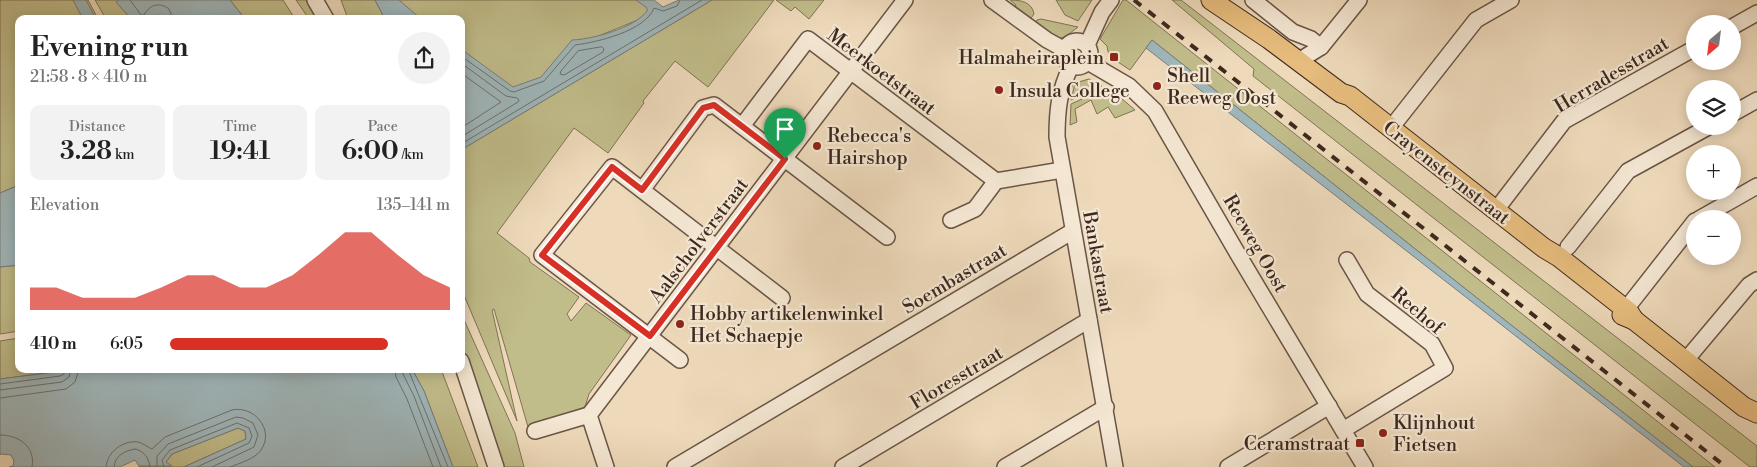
<!DOCTYPE html>
<meta charset="utf-8">
<style>
body{margin:0;font-family:"Libre Bodoni",serif;background:#f2f2f2;color:#222;height:100vh;display:flex;flex-direction:column;font-size:19px;white-space:nowrap}
*{box-sizing:border-box;margin:0}
p{font-size:16px;color:#767676}
.icon{flex:none;width:28px;height:28px;fill:none;stroke:currentColor;stroke-width:2;stroke-linecap:round;stroke-linejoin:round}
.map{position:relative;flex:1;overflow:hidden}
.side{position:absolute;left:15px;top:15px;width:450px;height:358px;display:flex;flex-direction:column;background:#fff;border-radius:10px;box-shadow:0 2px 12px #0003}
.side>*{flex:none}
.needle{width:32px;rotate:208deg}
.tools{position:absolute;left:1686px;top:15px;display:grid;gap:10px}
.tools a{display:grid;place-items:center;width:55px;height:55px;border-radius:50%;background:#fff;box-shadow:0 2px 12px #0003;font-size:25px}
.pin{position:absolute;display:grid;place-items:center;width:42px;height:42px;color:#fff;margin:-51px -21px;border-radius:50% 50% 50% 0;rotate:-45deg;box-shadow:0 0 5px #0007}
.pin .icon{rotate:45deg}
.round{display:grid;place-items:center;flex:none;width:52px;height:52px;border-radius:26px;background:#f2f2f2}
.headline{display:flex;align-items:center;justify-content:space-between;height:85px;padding:0 15px}
h1{font-size:28px;font-weight:600;line-height:38px}
.stats{display:grid;grid-template-columns:repeat(3,1fr);gap:8px;height:85px;padding:5px 15px}
.stats div{display:grid;align-content:center;border-radius:10px;background:#f2f2f2;text-align:center}
.stats b{font-size:25px;font-weight:600}
.stats small{font-size:14px;font-weight:400}
.stats p{font-size:14px}
.chart{height:140px;padding:10px 15px}
.chart p{display:flex;justify-content:space-between}
.chart svg{width:100%;height:90px;margin-top:5px;fill:#d93025;opacity:.7}
ul{padding:0 15px;list-style:none;font-size:16px}
li{display:grid;grid-template-columns:80px 60px 1fr;align-items:center;height:38px}
li i{height:12px;border-radius:6px;background:#d93025}
.map>svg:first-child{display:block}
</style>
<div class="map">
<svg width="1757" height="467" viewBox="0 0 1757 467">
<rect width="100%" height="100%" fill="#eedabb"/>
<filter id="stains"><feTurbulence type="fractalNoise" baseFrequency=".004" numOctaves="4"/><feColorMatrix values="0 0 0 0 .2 0 0 0 0 .09 0 0 0 0 .02 0 0 0 .5 -.17"/></filter>
<radialGradient id="worn" r=".72"><stop offset=".6" stop-color="#630" stop-opacity="0"/><stop offset="1" stop-color="#630" stop-opacity=".3"/></radialGradient>
<g fill="#c1bd8b" stroke="#807355">
<polygon points="0,0 88,0 98,19 19,19 19,185 0,193"/>
<polygon points="95,0 119,0 117,2 131,19 106,19"/>
<polygon points="230,0 283,0 295,19 245,19"/>
<polygon points="296,0 306,0 318,19 309,19"/>
<polygon points="341,0 375,0 385,19 348,19"/>
<polygon points="393,0 639,0 655,13 601,35 544,78 513,89 461,51 461,19 418,19"/>
<polygon points="712,0 774,0 708,87 675,61 643,101 644,103 608,153 574,128 497,233 529,258 530,262 579,297 567,314 571,321 586,303 631,335 589,394 585,407 528,427 494,309 492,310 517,421 461,288 461,150"/>
<polygon points="776,0 824,0 809,19 795,7 791,11"/>
<path d="M 1010,0 C 1021,0 1032,2 1034,14 L 1029,21 L 1014,9 L 1016,5 Z"/>
<polygon points="1056,0 1092,0 1078,21 1065,15"/>
<polygon points="1123,0 1126,0 1715,467 1693,467 1506,321 1152,40 1130,70 1109,56 1107,46 1100,39"/>
<polygon points="1172,0 1181,0 1757,446 1757,467 1750,467 1253,76 1254,69"/>
<polygon points="1041,19 1078,27 1065,37 1057,39 1034,24 1037,20"/>
<polygon points="1089,79 1102,86 1071,100 1075,83"/>
<polygon points="1104,89 1121,98 1135,110 1115,118 1108,107 1097,114 1091,100 1075,109 1077,122 1070,125 1071,104"/>
<polygon points="19,265 19,331 0,334 0,267"/>
<polygon points="461,313 515,433 524,467 501,467 461,345"/>
<polygon points="19,338 19,369 78,369 0,379 0,341"/>
<polygon points="412,369 441,369 478,467 453,467 424,391"/>
<polygon points="238,428 245,431 246,439 184,467 139,467 139,466 170,466 166,462 172,454"/>
</g>
<g fill="#9fb7bc" stroke="#787e7d">
<polygon points="73,0 86,0 96,19 83,19"/>
<polygon points="119,0 230,0 245,19 167,19 158,15 150,19 131,19 116,2"/>
<polygon points="375,0 399,0 421,19 385,19"/>
<path d="M 636,0 L 654,0 L 663,7 L 679,0 L 712,0 L 461,150 L 461,49 L 513,87 L 541,77 L 572,40 C 594,39 634,28 647,11 L 647,8 Z"/>
<polygon points="1152,40 1506,321 1693,467 1684,467 1146,48"/>
<polygon points="19,185 19,265 0,267 0,193"/>
<polygon points="78,369 412,369 424,391 453,467 184,467 246,439 245,431 238,428 172,454 166,462 172,466 139,466 135,460 120,467 9,467 13,466 14,461 11,455 1,454 0,455 0,379"/>
</g>
<g fill="none" stroke-linecap="round" stroke-linejoin="round">
<g stroke="#6e706e" stroke-width="1">
<path d="M 130,0 L 141,15 L 144,15 C 150,4 160,2 169,9 L 173,19"/>
<polygon points="602,47 604,49 603,52 564,75 560,74 561,71 578,51"/>
<path d="M 461,56 L 510,91 L 514,92 L 544,81 L 575,45 C 598,42 645,31 654,8 L 663,11 L 677,6 L 680,0"/>
<polyline points="461,63 506,96 517,98 519,100 518,102 461,137"/>
<polyline points="461,73 501,102 461,128"/>
<polyline points="461,144 702,0"/>
<polyline points="395,369 396,377 407,399 433,467"/>
<polyline points="402,369 403,374 414,396 441,467"/>
<polyline points="408,369 448,467"/>
<polyline points="0,384 60,376 64,374 65,369"/>
<polyline points="0,390 62,382 69,377 71,369"/>
<polyline points="0,398 66,389 75,382 79,369"/>
<path d="M 0,435 C 18,435 36,446 32,467"/>
<path d="M 106,467 C 107,452 123,440 138,442 C 143,443 147,447 152,449 L 165,437 L 232,410 C 254,405 275,430 261,450 C 255,459 240,463 230,467"/>
<path d="M 114,467 C 115,455 125,451 135,449 C 144,451 149,458 150,467"/>
<polyline points="157,467 157,456 168,444 236,417 243,418 253,423 258,435 254,447 212,467"/>
<polyline points="164,467 162,460 170,450 237,423 249,428 252,436 249,443 197,467"/>
</g>
<g stroke="#6a5546" stroke-width="18">
<g id="minor">
<polyline points="315,0 326,19"/>
<polyline points="992,0 1047,40 1065,50"/>
<polyline points="1253,0 1293,32 1311,39 1321,47"/>
<polyline points="1732,27 1757,13"/>
<circle cx="1077" cy="54" r="13"/>
<polyline points="1087,45 1102,12 1111,0"/>
<polyline points="1088,62 1129,86 1155,111 1239,256 1365,467"/>
<polyline points="1301,62 1305,57 1321,47 1359,0"/>
<path d="M 1071,66 C 1059,91 1057,110 1057,137 L 1115,467"/>
<polyline points="1732,114 1757,100"/>
<polyline points="742,126 808,39 996,181"/>
<polyline points="1391,128 1476,20 1511,0"/>
<polyline points="642,190 703,108 714,105 887,237"/>
<polyline points="1496,210 1564,121 1695,48"/>
<polyline points="1699,219 1757,186"/>
<polyline points="951,220 975,209 996,181 1062,170"/>
<polyline points="1568,247 1628,171 1710,126"/>
<polyline points="1626,309 1695,221"/>
<polyline points="680,360 542,255 612,167 782,298"/>
<polyline points="1686,360 1749,285 1757,280"/>
<polyline points="461,361 496,467"/>
<polyline points="589,415 606,467"/>
<polyline points="1343,430 1445,368 1432,344 1367,294 1347,260"/>
<polyline points="535,431 589,415 905,0"/>
<polyline points="675,467 1073,231"/>
<polyline points="843,467 1089,320"/>
<polyline points="1005,467 1106,407"/>
<polyline points="1228,467 1329,406"/>
</g>
</g>
<g stroke="#3e291f" stroke-width="21">
<g id="major">
<polyline points="1211,0 1269,39 1341,93 1350,96 1544,248 1559,257 1629,312 1634,320"/>
<polyline points="1622,315 1634,320 1744,407 1757,413"/>
</g>
</g>
<use href="#minor" stroke="#f4e7d3" stroke-width="15"/>
<use href="#major" stroke="#e7bd7e" stroke-width="19"/>
<polyline stroke="#3e291f" stroke-width="4" stroke-dasharray="9 9" stroke-linecap="butt" points="1134,0 1726,467"/>
</g>
<g fill="none" stroke-linecap="round" stroke-linejoin="round">
<g stroke="#fff" stroke-width="10">
<polygon id="route" points="714,105 785,159 650,336 542,255 612,167 642,190 703,108"/>
</g>
<use href="#route" stroke="#d93025" stroke-width="6"/>
</g>
<g fill="#8f2418" stroke="#f4e7d3" stroke-width="2">
<rect x="1109" y="52" width="10" height="10" rx="2.5"/>
<circle cx="1157" cy="86" r="5"/>
<circle cx="999" cy="90" r="5"/>
<circle cx="817" cy="146" r="5"/>
<circle cx="680" cy="324" r="5"/>
<circle cx="1383" cy="433" r="5"/>
<rect x="1355" y="438" width="10" height="10" rx="2.5"/>
</g>
<g text-anchor="middle" stroke-width="4.5" stroke-linejoin="round" paint-order="stroke">
<g font-size="19" fill="#3e291f" stroke="#f4e7d3" text-anchor="start">
<text x="1104" y="64" text-anchor="end">Halmaheiraplein</text>
<text x="1167" y="82">Shell<tspan x="1167" dy="22">Reeweg Oost</tspan></text>
<text x="1009" y="97">Insula College</text>
<text x="827" y="142">Rebecca's<tspan x="827" dy="22">Hairshop</tspan></text>
<text x="690" y="320">Hobby artikelenwinkel<tspan x="690" dy="22">Het Schaepje</tspan></text>
<text x="1393" y="429">Klijnhout<tspan x="1393" dy="22">Fietsen</tspan></text>
<text x="1350" y="450" text-anchor="end">Ceramstraat</text>
</g>
<g font-size="19" fill="#3e291f" stroke="#f4e7d3">
<text transform="translate(882 71) rotate(37)" y="7">Meerkoetstraat</text>
<text transform="translate(1611 74) rotate(-31)" y="7">Herradesstraat</text>
<text transform="translate(1447 172) rotate(38)" y="7">Crayensteynstraat</text>
<text transform="translate(698 240) rotate(-53)" y="7">Aalscholverstraat</text>
<text transform="translate(1256 243) rotate(60)" y="7">Reeweg Oost</text>
<text transform="translate(1099 262) rotate(80)" y="7">Bankastraat</text>
<text transform="translate(954 278) rotate(-31)" y="7">Soembastraat</text>
<text transform="translate(1418 310) rotate(40)" y="7">Reehof</text>
<text transform="translate(956 377) rotate(-31)" y="7">Floresstraat</text>
</g>
</g>
<rect width="100%" height="100%" filter="url(#stains)"/>
<rect width="100%" height="100%" fill="url(#worn)"/>
</svg>
<div class="tools">
<a><svg class="needle" viewBox="-14 -14 28 28"><path d="M0-13l5 13h-10z" fill="#e53935"/><path d="M0 13l5-13h-10z" fill="#767676"/></svg></a>
<a><svg class="icon" aria-label="layers" viewBox="0 0 24 24"><path d="M12 4l9 5-9 5-9-5zM3 14l9 5 9-5"/></svg></a>
<a>+</a>
<a>−</a>
</div>
<div class="pin" style="left:785px;top:159px;background:#1e9e55"><svg class="icon" aria-label="arrive" viewBox="0 0 24 24"><path d="M6 21V4h12l-3 4 3 4H6"/></svg></div>
<section class="side">
<div class="headline"><div><h1>Evening run</h1><p>21:58 · 8 × 410 m</p></div><a class="round"><svg class="icon" aria-label="share" viewBox="0 0 24 24"><path d="M12 15V3M7 8l5-5 5 5M5 13v7h14v-7"/></svg></a></div>
<div class="stats">
<div><p>Distance</p><b>3.28<small> km</small></b></div>
<div><p>Time</p><b>19:41</b></div>
<div><p>Pace</p><b>6:00<small> /km</small></b></div>
</div>
<div class="chart"><p><span>Elevation</span>135–141 m</p>
<svg viewBox="0 0 160 44" preserveAspectRatio="none"><path d="M0 44V33L10 33L20 38L30 38L40 38L50 33L60 27L70 27L80 33L90 33L100 27L110 17L120 6L130 6L140 17L150 27L160 33V44z"/></svg>
</div>
<ul>
<li><b>410 m</b>6:05<i style="width:78%"></i></li>
</ul>
</section>
</div>
